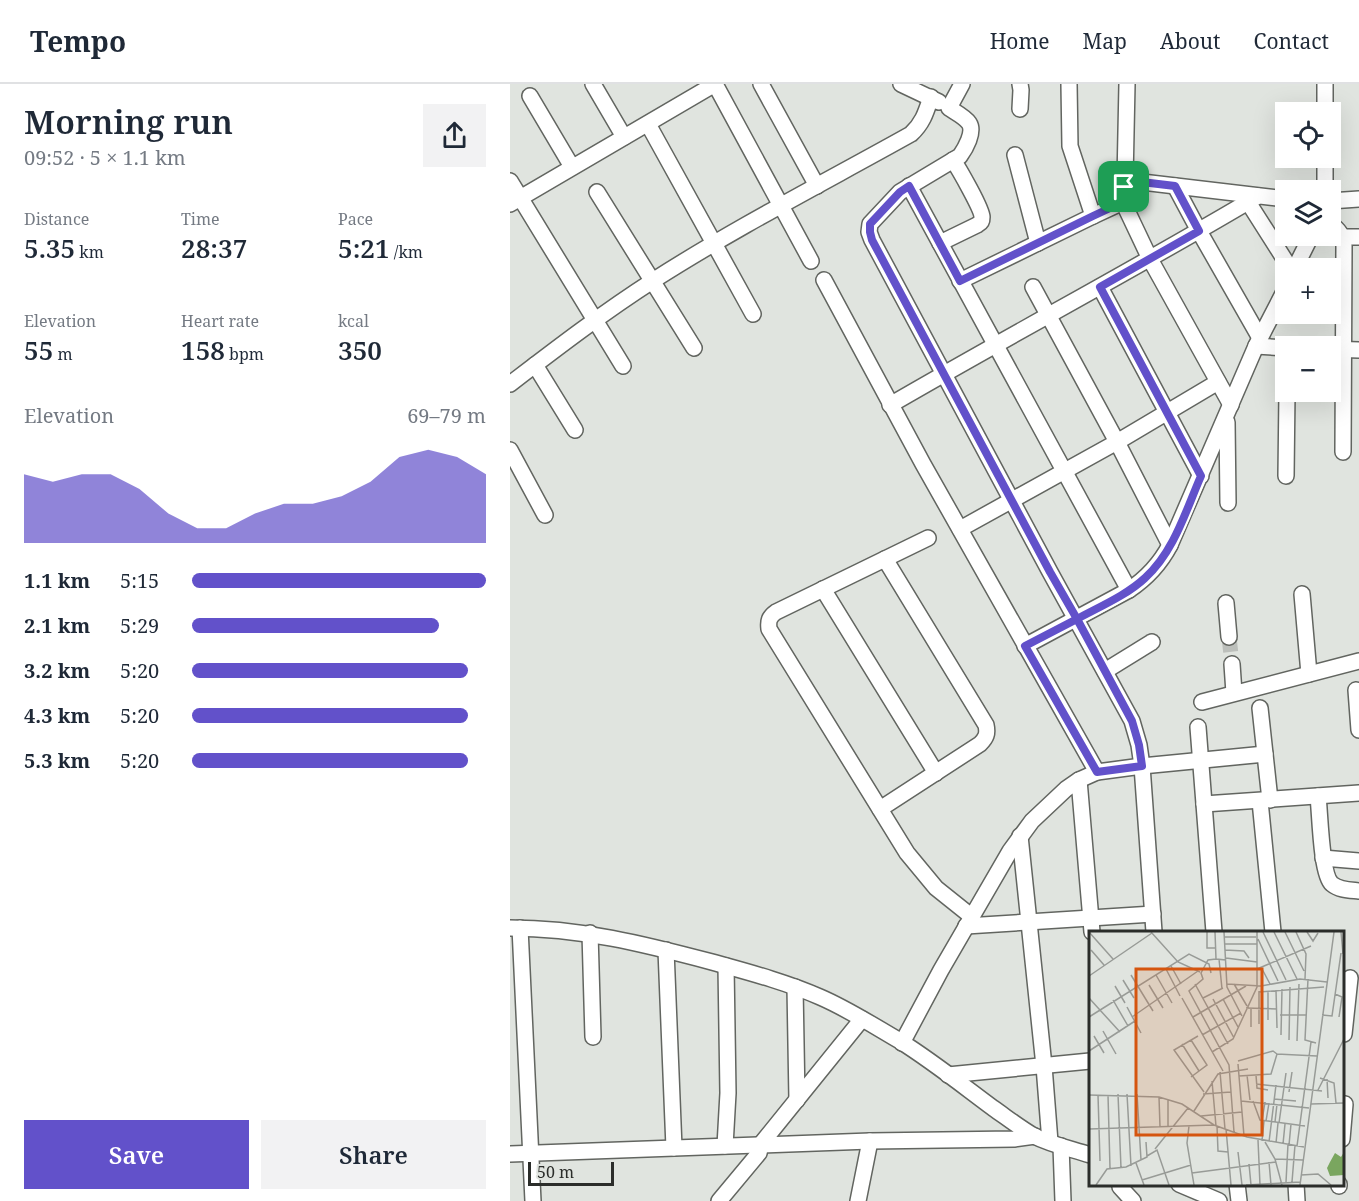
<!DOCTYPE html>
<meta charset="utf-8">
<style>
body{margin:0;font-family:"Noto Serif",serif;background:#f2f2f3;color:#1f2937;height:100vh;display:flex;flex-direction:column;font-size:22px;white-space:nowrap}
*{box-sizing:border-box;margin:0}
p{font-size:20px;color:#747a83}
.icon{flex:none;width:33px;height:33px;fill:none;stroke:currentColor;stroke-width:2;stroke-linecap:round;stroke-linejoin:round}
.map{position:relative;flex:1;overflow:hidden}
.sheet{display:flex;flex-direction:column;background:#fff;width:510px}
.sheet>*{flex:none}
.controls{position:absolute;left:765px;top:18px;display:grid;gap:12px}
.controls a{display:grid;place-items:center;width:66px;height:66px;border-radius:0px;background:#fff;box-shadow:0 6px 24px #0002;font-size:30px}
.scale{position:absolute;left:18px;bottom:15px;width:86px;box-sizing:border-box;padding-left:6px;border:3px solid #2b2d2a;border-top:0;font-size:16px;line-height:21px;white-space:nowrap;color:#2b2d2a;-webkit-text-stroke:4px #e0e4df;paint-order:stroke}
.pin{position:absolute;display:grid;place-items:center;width:51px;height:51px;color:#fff;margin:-26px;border-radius:12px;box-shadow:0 3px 9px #0006}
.round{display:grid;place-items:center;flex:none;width:63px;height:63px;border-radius:0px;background:#f2f2f3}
.overview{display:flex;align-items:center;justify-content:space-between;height:102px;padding:0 24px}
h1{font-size:33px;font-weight:600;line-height:45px}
.metrics{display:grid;grid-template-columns:repeat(3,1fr);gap:9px;height:102px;padding:6px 24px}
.metrics div{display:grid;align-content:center}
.metrics b{font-size:26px;font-weight:600}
.metrics small{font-size:16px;font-weight:400}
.metrics p{font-size:16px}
.chart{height:168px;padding:12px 24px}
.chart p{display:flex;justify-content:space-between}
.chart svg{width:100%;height:108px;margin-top:6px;fill:#6251ca;opacity:.7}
.action{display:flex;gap:12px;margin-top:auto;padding:12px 24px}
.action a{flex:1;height:69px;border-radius:0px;background:#6251ca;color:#fff;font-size:24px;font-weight:600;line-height:69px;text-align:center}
.action a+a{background:#f2f2f3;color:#1f2937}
ul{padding:0 24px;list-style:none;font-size:20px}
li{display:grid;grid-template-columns:96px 72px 1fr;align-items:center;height:45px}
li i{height:15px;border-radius:8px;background:#6251ca}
header{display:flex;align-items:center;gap:36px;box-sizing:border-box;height:84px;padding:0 30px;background:#fff;border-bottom:2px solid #e0e1e3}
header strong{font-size:28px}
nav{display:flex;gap:33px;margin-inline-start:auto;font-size:21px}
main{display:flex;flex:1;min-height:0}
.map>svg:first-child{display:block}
</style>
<header>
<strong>Tempo</strong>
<nav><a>Home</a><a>Map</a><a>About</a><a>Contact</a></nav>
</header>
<main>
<section class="sheet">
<div class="overview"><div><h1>Morning run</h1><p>09:52 · 5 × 1.1 km</p></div><a class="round"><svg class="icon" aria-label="share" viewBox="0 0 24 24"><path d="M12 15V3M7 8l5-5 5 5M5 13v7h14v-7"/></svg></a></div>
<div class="metrics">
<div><p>Distance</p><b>5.35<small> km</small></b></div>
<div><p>Time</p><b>28:37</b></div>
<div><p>Pace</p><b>5:21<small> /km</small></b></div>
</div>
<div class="metrics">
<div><p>Elevation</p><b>55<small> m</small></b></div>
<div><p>Heart rate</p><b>158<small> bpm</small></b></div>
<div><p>kcal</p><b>350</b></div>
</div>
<div class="chart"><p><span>Elevation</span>69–79 m</p>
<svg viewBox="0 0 160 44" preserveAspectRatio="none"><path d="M0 44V16L10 19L20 16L30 16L40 22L50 32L60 38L70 38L80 32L90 28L100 28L110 25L120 19L130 9L140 6L150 9L160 16V44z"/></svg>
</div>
<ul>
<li><b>1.1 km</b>5:15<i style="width:100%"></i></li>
<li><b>2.1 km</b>5:29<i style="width:84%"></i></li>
<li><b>3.2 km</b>5:20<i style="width:94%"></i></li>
<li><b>4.3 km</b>5:20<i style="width:94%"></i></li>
<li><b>5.3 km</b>5:20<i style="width:94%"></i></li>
</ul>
<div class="action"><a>Save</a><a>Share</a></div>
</section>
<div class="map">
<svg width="849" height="1117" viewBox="0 0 849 1117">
<rect width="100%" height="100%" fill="#e0e4df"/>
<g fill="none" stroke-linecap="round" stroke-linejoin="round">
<polyline stroke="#bcbfbb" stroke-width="15" stroke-dasharray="15 8" stroke-linecap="butt" points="719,553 722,580"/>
<g stroke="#626560" stroke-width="18">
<g id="minor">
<polyline points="83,0 114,53"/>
<polyline points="205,0 301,177"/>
<polyline points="251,0 307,102"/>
<polyline points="391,0 429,18"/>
<path d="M 452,0 L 439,24 C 445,28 455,33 459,39 C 465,48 455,65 450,72 L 390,108 L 360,140 L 359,148 L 362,156 L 540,488 L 622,637 L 629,661 L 632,682 L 644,848"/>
<polyline points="510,0 511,6 510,25"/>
<polyline points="559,0 560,62 583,132"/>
<polyline points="617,0 615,96 613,118 640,175 721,321"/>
<polyline points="815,0 815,28"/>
<polyline points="20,12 62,83"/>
<polyline points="138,40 243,230"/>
<polyline points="505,71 528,159"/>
<polyline points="815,74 815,106"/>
<polyline points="615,96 776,115"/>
<polyline points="0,97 113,282"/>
<polyline points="399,102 619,506"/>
<polyline points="665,102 689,147 750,254"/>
<polyline points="87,108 184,264"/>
<polyline points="820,117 849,115"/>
<polyline points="738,118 780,184"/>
<polyline points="0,120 205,0"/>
<path d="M 820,139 C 829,146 833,151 834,162 L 833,368"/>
<polyline points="833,153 849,153"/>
<path d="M 430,159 L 467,141 C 471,138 472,138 472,133 C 472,125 449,85 443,76"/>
<polyline points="785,184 801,152"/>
<polyline points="314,196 413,380 587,688"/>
<polyline points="450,197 583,132 613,118"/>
<polyline points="523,203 607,358 660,461"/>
<polyline points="590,203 691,392"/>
<polyline points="746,262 776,264"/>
<polyline points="820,265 849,266"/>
<polyline points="25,281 65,346"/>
<path d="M 0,300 C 47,264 94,228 144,196 C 227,143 315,98 401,50 C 413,39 416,28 421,13"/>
<path d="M 380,321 C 502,250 627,184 748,112"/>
<polyline points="717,338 718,419"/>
<polyline points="0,366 35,431"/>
<polyline points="776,392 777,308"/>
<polyline points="450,445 607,358 708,298"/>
<path d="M 418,454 L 266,528 C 259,533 258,537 259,545 L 397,769 L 426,804 L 461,832"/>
<polyline points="313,505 426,689"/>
<polyline points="792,510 799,590"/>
<polyline points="716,519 719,553"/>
<path d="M 515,562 L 619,506 C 637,494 650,480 660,461 L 746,262 L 776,204"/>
<polyline points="722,580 724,609"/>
<polyline points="595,587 642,558"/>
<polyline points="846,606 849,646"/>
<polyline points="692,618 849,577"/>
<polyline points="750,624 760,716"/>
<polyline points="688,643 704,848"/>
<polyline points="569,696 582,848"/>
<path d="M 808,712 C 810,729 811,791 822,800 C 829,806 840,806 849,807"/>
<polyline points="750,717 763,848"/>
<polyline points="694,720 849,709"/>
<path d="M 370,725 L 470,660 C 476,654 478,650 476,641 L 375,475"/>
<polyline points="510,752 534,982 540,1058"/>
<polyline points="813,774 849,777"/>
<polyline points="456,842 643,830"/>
<path d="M 0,844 C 70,844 134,860 202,878 C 238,888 276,898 310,913 C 338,925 364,942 390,957 C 422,977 452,1001 483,1024 C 496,1033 510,1044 524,1052 C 542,1061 562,1065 580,1071"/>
<polyline points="10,844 23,1117"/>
<polyline points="80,849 83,953"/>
<polyline points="156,866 164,1064"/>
<polyline points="285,903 287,1016"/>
<polyline points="834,950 840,894"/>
<polyline points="392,959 431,886 500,767 522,737 556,705 569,696 587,688 632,682 755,670"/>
<polyline points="438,991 580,977"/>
<polyline points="832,1055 835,1020"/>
<polyline points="215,1062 218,1009 216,882"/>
<polyline points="551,1062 553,1117"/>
<polyline points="0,1070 360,1057 504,1055 525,1052"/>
<polyline points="669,1100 709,1117"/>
<polyline points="727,1100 729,1117"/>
<polyline points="786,1100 787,1117"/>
<polyline points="829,1102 829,1100"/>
<polyline points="610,1103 623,1117"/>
<polyline points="209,1117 249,1069 251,1060 352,935"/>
<polyline points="348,1117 360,1057"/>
</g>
</g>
<use href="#minor" stroke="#fff" stroke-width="15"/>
</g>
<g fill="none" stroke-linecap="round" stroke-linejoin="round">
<g stroke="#fff" stroke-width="12">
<path id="route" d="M 614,103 L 613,118 L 583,132 L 450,197 L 399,102 L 390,108 L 360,140 L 360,148 L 362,156 L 540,488 L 567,535 L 515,562 L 587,688 L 632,682 L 629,661 L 622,637 L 567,535 C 589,523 617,511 635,494 C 664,468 676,426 691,392 L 590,203 L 689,147 L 665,102 L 615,96 L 614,103"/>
</g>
<use href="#route" stroke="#6251ca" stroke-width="8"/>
</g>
<g transform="translate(579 847)">
<rect width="255" height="255" fill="#e0e4df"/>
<path d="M 255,221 L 255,244 L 241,245 L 238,237 L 241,231 L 246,222 L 252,226 Z" fill="#7aa65f"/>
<path fill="none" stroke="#989b97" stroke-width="1.5" d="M 0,1 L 24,28M 62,1 L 89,31 L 111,41M 118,1 L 118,17 L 127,17M 126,1 L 127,28 L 137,29M 135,1 L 138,56 L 153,85M 174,1 L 197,49M 185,1 L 208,48M 196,1 L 215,40M 207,1 L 217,23 L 216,48M 218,1 L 224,10 L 229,2M 252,1 L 254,23M 135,6 L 167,6M 169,8 L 189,50M 135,13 L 168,13M 2,19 L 15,34M 136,19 L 155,20 L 160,27M 137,27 L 168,31M 127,28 L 119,29 L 112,42 L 114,48 L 100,60 L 140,134 L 145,201M 130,28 L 133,58M 82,35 L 92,53M 172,36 L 181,53M 77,38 L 91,65M 168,38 L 222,15M 42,44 L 64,80M 67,44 L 83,72M 0,45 L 63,2M 219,48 L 216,109 L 227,112M 34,49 L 45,67M 106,53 L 139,113M 138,53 L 172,55 L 211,48 L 238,51M 145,53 L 158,75M 60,54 L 74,77M 26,55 L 36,72M 187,59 L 188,97M 170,60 L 170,93M 170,61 L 235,56M 246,63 L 253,66 L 250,86M 0,67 L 31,101M 93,67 L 134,140M 114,67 L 134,57M 124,68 L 145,107M 134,68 L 149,96M 24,69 L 39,95M 38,76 L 52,102M 157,77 L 188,78M 191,84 L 217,84M 233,84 L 243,85 L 252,22M 0,86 L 100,23 L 120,33 L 122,42M 43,86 L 109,40M 104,86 L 157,55M 179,89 L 179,61M 162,96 L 162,77M 14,100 L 27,123M 113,104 L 152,82M 192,104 L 193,58M 5,105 L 15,122M 109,105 L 85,119 L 115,161M 200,109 L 201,56M 208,110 L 210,53M 93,113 L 110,140M 0,120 L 46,90M 123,121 L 144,108 L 168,56 L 168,1M 149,130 L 184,120 L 188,123M 149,133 L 155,205M 131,141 L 136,198M 158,144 L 161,169M 167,144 L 168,157 L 179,159M 150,145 L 182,143 L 188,123 L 228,125M 102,146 L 118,134 L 102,109M 231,147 L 245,152 L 247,172M 238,148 L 239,167M 123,150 L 127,195M 167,153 L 233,160M 229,159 L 255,108M 200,161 L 203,141M 29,163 L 32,237M 38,163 L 42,235M 48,163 L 52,229M 114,163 L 142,161M 0,164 L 70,166 L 93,173 L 125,194 L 158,206 L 215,216M 9,164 L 11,230M 19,164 L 21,237M 70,166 L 71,196M 185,168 L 207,170M 152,170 L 220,177M 164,170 L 171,189 L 216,195M 222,173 L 255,172M 105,180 L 129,143 L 159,138M 112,185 L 153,181M 173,190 L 176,171M 177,190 L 180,172M 186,191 L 188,173M 190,192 L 197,142M 79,195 L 79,169M 100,195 L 98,212 L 105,254M 128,195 L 129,220 L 139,221M 0,198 L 125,194M 137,198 L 142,254M 169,209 L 171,254M 173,210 L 175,190M 176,211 L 186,228 L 193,254M 180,211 L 187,154M 187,212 L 189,192M 194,213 L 196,193M 200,214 L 202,193M 208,215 L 222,111M 66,218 L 99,177M 149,221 L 153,254M 58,225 L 68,219 L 80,254M 186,228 L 214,229M 180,231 L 182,254M 47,232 L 55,254M 160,233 L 162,254M 103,242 L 187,231M 212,244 L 229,243 L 242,254M 53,249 L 102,234M 197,251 L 199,213M 203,251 L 206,214M 7,254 L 18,238 L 37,236 L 58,226 L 57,211M 157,254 L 211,251M 211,254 L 245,1"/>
<path fill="#d5550f" fill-opacity="0.15" stroke="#d5550f" stroke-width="3" d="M 47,38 L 173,38 L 173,204 L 47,204 Z"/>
<rect width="255" height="255" fill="none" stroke="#2b2d2a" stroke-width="3"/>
</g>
</svg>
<div class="controls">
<a><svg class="icon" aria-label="locate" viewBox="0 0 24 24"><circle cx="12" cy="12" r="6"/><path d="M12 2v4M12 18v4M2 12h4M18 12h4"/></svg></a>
<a><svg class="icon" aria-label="layers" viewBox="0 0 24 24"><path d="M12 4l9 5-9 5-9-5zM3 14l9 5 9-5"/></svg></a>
<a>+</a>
<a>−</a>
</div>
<div class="scale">50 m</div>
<div class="pin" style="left:614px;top:103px;background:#1e9e55"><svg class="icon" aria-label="arrive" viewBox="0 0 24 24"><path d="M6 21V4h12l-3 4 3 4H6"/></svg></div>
</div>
</main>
